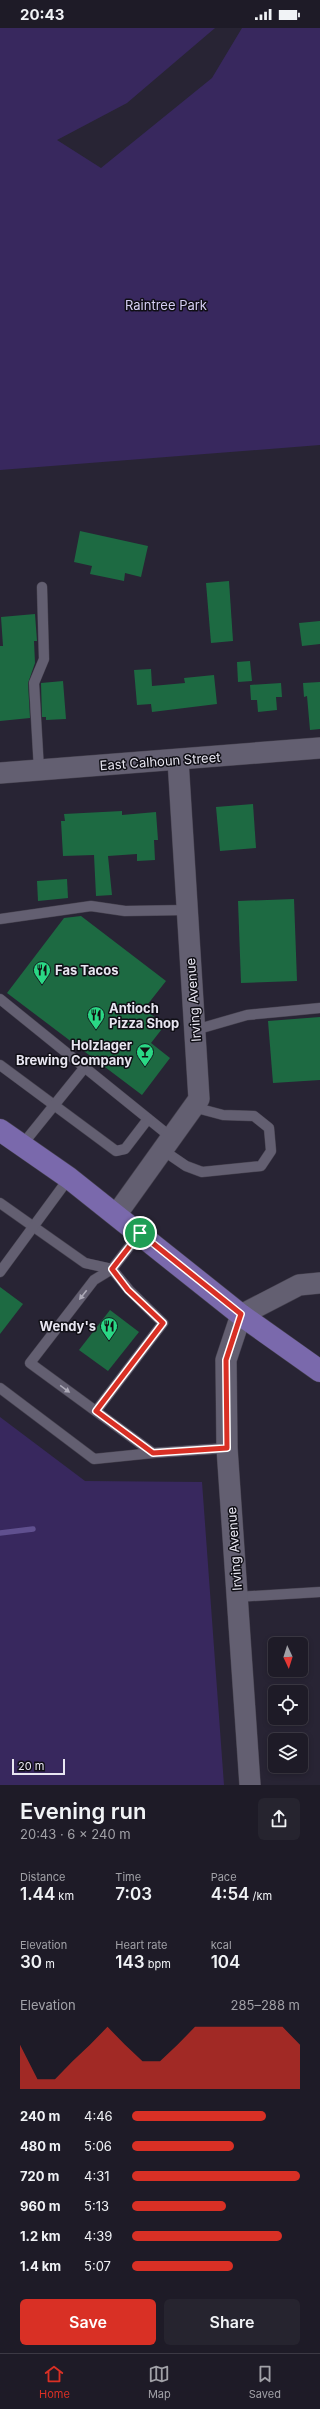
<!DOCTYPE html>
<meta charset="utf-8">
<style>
body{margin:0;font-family:Inter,sans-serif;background:#26242f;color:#f1f3f6;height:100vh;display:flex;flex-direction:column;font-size:15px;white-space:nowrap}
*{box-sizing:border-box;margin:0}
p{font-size:13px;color:#a1a1a7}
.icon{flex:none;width:22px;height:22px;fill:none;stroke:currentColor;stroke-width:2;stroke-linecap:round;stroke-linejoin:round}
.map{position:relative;height:1757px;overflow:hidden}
.details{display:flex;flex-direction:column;background:#1e1b27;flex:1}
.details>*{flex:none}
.needle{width:26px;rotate:176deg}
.buttons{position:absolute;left:268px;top:1609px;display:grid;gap:8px}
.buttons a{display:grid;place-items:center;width:40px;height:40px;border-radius:6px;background:#1e1b27;box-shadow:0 2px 6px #0003,0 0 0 1px #3c3944;font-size:20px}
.scale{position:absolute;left:12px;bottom:10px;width:53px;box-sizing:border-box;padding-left:4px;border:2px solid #e8e6f1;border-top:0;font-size:11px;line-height:14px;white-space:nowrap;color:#e8e6f1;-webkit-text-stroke:3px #100f16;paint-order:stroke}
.pin{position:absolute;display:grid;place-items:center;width:34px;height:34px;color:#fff;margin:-17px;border:2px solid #fff;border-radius:50%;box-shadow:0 1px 4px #0007}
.round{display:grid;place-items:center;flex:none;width:42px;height:42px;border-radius:6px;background:#26242f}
.summary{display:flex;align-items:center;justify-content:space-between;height:68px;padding:0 20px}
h1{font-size:22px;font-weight:600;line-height:30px}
.metrics{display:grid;grid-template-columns:repeat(3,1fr);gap:6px;height:68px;padding:4px 20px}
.metrics div{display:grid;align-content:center}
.metrics b{font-size:17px;font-weight:600}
.metrics small{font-size:11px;font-weight:400}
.metrics p{font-size:11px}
.chart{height:112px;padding:8px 20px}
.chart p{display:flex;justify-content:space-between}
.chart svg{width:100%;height:72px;margin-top:4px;fill:#d93025;opacity:.7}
.action{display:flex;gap:8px;margin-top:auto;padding:8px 20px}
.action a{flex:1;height:46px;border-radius:6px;background:#d93025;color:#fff;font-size:16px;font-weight:600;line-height:46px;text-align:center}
.action a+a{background:#26242f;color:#f1f3f6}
ul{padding:0 20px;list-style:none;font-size:13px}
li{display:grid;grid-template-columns:64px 48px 1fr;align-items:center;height:30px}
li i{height:10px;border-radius:5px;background:#d93025}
.status{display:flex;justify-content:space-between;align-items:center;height:28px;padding:0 20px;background:#1e1b27;direction:ltr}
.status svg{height:11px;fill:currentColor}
.dock{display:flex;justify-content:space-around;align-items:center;height:56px;border-top:1px solid #3c3944;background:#1e1b27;font-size:11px;color:#a1a1a7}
.dock a{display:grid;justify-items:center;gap:2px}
.dock .active{color:#d93025}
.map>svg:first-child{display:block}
</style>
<div class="status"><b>20:43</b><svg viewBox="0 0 49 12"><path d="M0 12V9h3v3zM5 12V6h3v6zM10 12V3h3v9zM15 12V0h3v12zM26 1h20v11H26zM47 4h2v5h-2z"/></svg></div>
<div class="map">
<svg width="320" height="1757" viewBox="0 0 320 1757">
<rect width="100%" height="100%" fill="#282434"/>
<g fill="#38285e">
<polygon points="0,0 215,0 127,75 57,112 101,140 212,50 242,0 320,0 320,417 0,442"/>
<polygon points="0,1389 85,1453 202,1454 224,1757 0,1757"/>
</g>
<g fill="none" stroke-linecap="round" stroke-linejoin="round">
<polyline stroke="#60508f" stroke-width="5.5" points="0,1505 33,1501"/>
</g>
<g fill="#1d6a42">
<polygon points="80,503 148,518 141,549 125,545 124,553 90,546 92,538 74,534"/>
<polygon points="229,553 233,613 211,615 206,555"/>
<polygon points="35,586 37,613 34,613 35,635 28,655 30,690 0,693 0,618 3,618 1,589"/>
<polygon points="320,593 320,616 302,618 299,595"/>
<polygon points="250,633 252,653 238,654 237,634"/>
<polygon points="151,641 152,658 185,655 184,650 214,647 217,676 152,684 151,676 137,677 134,642"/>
<polygon points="63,653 66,691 46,692 46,689 42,689 41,655"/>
<polygon points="320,654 320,701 310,702 307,668 304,669 303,655"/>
<polygon points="281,655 282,669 276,669 277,682 258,684 257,672 251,672 250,657"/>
<polygon points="253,776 256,820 220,823 216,779"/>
<polygon points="122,783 122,787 156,784 158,812 154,812 155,832 137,833 137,826 108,828 112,867 96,868 94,827 63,828 61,793 65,793 64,786"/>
<polygon points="67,851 68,870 38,873 37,853"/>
<polygon points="294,871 297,953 241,955 238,873"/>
<polygon points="81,888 166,953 144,981 165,997 151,1015 170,1030 142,1067 7,965 64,890"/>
<polygon points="320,989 320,1052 273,1055 268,993"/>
<polygon points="0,1259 23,1276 0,1306"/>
<polygon points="110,1282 139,1304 108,1343 79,1322"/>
</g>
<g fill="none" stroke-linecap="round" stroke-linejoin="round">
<g stroke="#45414e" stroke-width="11">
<g id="lane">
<polyline points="39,742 34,655 44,631 42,559"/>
<polyline points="0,891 91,878 125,883 187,882"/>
<polyline points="0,971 172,1110"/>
<polyline points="195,1002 247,987 320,980"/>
<polyline points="0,1037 116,1123 125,1121 148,1091"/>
<polyline points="22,1117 85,1039"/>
<polyline points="164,1123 186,1138 202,1144 261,1138 271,1123 269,1100 254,1088 223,1087 193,1079"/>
<polyline points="0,1175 85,1235 112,1241 129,1262 163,1295 96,1383"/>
<polyline points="140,1205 112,1241 94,1252 30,1335 153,1425 227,1420"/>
<polyline points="0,1244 69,1150"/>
<polyline points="0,1360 94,1431 153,1425"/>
<polyline points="237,1569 320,1564"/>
</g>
</g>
<g stroke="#45414e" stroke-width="22">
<g id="street">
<polyline points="0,745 320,720"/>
<polyline points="116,1187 199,1071 178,732"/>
<polyline points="250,1757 227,1420 226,1332 241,1287 299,1257 320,1255"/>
</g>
</g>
<g stroke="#45414e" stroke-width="23">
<polyline id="primary" points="0,1102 69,1150 241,1287 320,1343"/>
</g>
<use href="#lane" stroke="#635f71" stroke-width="10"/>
<use href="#street" stroke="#635f71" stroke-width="21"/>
<use href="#primary" stroke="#7a69ac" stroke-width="22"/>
</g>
<defs><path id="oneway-solid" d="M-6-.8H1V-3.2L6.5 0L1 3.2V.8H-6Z"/></defs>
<g fill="#aca9b7">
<use href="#oneway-solid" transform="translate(83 1267) rotate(128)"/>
<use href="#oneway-solid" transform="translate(65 1361) rotate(36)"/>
</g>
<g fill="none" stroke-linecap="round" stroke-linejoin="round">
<g stroke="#fff" stroke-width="8">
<polygon id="route" points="140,1205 241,1286 226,1332 227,1420 153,1425 96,1383 163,1295 128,1262 112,1241"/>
</g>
<use href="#route" stroke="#d93025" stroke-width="5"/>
</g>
<defs>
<g id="restaurant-pin" transform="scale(0.9)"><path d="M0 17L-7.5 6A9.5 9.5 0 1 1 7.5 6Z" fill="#2ad885" stroke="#100f16"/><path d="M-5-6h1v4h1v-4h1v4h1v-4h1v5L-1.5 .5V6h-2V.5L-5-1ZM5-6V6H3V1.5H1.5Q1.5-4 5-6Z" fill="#111"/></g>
<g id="bar-pin" transform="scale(0.9)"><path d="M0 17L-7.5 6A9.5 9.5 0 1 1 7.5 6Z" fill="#2ad885" stroke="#100f16"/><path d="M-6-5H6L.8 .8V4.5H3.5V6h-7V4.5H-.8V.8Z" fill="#111"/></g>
</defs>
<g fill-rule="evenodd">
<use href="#restaurant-pin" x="42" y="942"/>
<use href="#restaurant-pin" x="96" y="987"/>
<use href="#bar-pin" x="145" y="1024"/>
<use href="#restaurant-pin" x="109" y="1298"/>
</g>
<g text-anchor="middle" stroke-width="3" stroke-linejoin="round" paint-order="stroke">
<g font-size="13" fill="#d5cef3" stroke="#100f16">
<text x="166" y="282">Raintree Park</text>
</g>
<g font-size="13" fill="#e8e6f1" stroke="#100f16">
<text transform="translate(160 733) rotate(-4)" y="5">East Calhoun Street</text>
<text transform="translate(193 972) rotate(-94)" y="5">Irving Avenue</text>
<text transform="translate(234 1521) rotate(-94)" y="5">Irving Avenue</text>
</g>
<g font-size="13" font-weight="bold" fill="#e8e6f1" stroke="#100f16" text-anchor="start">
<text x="55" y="947">Fas Tacos</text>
<text x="109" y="985">Antioch<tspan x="109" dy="15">Pizza Shop</tspan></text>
<text x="132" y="1022" text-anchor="end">Holzlager<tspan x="132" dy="15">Brewing Company</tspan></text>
<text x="96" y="1303" text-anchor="end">Wendy's</text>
</g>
</g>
</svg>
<div class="buttons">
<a><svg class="needle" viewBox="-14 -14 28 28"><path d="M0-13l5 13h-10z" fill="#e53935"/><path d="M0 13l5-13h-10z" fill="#a1a1a7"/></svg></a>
<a><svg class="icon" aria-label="locate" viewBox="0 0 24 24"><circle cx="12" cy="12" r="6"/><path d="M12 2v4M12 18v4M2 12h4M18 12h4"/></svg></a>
<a><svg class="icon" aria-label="layers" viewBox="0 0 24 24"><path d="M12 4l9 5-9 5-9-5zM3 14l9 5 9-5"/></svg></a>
</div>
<div class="scale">20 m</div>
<div class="pin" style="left:140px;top:1205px;background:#1e9e55"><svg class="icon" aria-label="arrive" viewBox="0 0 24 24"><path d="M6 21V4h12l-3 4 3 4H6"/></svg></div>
</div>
<section class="details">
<div class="summary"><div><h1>Evening run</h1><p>20:43 · 6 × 240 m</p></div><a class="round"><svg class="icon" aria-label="share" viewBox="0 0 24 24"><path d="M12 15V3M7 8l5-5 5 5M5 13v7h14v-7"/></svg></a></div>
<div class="metrics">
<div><p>Distance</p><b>1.44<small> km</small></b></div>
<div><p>Time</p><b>7:03</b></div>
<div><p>Pace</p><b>4:54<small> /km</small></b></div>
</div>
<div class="metrics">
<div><p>Elevation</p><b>30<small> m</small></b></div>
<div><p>Heart rate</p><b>143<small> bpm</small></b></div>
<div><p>kcal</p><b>104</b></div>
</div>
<div class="chart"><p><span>Elevation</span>285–288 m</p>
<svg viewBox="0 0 160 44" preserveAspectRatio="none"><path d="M0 44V17L10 38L20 38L30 27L40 17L50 6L60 17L70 27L80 27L90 17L100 6L110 6L120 6L130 6L140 6L150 6L160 17V44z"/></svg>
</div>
<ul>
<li><b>240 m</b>4:46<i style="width:80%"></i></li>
<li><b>480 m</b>5:06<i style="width:61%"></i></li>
<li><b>720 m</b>4:31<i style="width:100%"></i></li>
<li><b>960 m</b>5:13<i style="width:56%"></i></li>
<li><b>1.2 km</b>4:39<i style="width:89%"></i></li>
<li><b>1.4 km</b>5:07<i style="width:60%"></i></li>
</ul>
<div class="action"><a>Save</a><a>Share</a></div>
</section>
<nav class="dock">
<a class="active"><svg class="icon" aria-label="home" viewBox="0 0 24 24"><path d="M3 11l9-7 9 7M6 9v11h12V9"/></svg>Home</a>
<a><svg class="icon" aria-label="map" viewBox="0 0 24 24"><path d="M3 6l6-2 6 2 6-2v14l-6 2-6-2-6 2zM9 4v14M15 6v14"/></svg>Map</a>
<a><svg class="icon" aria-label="saved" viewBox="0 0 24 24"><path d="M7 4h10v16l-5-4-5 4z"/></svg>Saved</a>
</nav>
